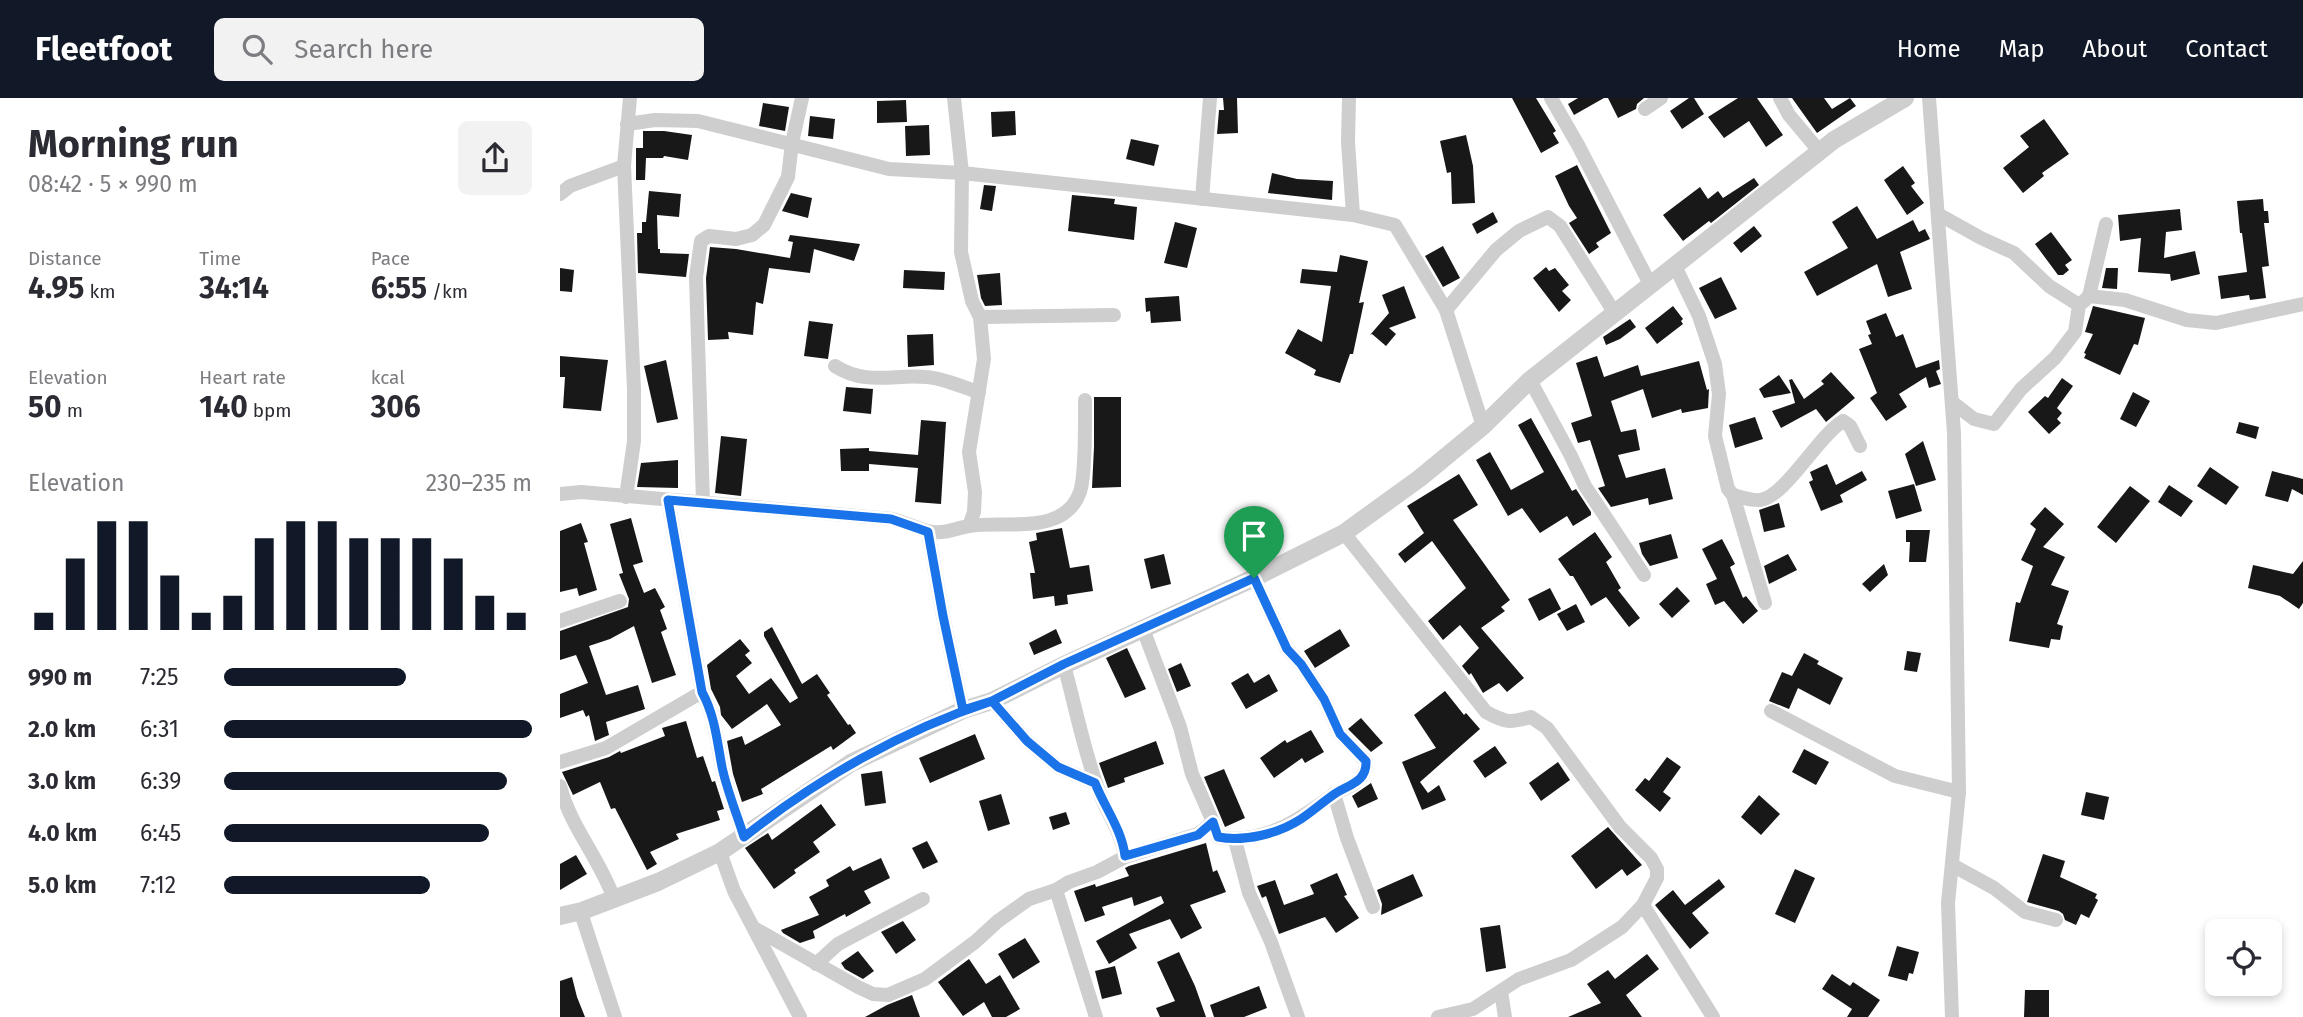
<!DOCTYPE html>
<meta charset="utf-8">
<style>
body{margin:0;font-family:"Fira Sans",sans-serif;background:#f2f2f3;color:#2b2b33;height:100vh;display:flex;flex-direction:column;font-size:26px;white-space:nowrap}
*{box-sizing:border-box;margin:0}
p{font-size:23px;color:#7c7c81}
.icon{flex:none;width:38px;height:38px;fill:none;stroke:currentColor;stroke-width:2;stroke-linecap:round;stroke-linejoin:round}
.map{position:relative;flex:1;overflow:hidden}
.panel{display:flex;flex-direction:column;background:#fff;width:560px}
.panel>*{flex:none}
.tools{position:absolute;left:1645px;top:821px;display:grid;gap:14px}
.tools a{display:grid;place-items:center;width:77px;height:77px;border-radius:10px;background:#fff;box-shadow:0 4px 10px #0003;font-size:35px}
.pin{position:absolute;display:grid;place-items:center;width:60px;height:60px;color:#fff;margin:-72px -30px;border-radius:50% 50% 50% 0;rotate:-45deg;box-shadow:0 0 7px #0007}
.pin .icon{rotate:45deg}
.round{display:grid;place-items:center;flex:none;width:74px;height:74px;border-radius:10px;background:#f2f2f3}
.head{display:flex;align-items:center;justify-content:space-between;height:119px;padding:0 28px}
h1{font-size:38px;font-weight:700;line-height:52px}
.metrics{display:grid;grid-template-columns:repeat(3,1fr);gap:10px;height:119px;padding:7px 28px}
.metrics div{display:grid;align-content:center}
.metrics b{font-size:30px;font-weight:700}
.metrics small{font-size:19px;font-weight:400}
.metrics p{font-size:19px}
.chart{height:196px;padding:14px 28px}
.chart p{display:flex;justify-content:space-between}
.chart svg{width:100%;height:126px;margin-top:7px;stroke:#111827;stroke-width:6}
ul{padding:0 28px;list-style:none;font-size:23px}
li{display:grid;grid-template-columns:112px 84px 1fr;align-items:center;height:52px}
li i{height:18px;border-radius:9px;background:#111827}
header{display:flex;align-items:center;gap:42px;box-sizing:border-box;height:98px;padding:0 35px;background:#111827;color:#fff}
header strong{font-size:33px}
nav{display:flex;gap:38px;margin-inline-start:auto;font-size:24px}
.search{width:490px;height:63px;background:#f2f2f3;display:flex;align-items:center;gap:18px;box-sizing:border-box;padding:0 24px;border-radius:10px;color:#7c7c81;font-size:26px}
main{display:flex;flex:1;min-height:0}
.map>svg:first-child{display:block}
</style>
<header>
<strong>Fleetfoot</strong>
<div class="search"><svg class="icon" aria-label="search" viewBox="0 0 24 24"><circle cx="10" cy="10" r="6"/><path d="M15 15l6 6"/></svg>Search here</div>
<nav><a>Home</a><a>Map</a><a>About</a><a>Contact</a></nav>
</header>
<main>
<section class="panel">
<div class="head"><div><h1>Morning run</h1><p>08:42 · 5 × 990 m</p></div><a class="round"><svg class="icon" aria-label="share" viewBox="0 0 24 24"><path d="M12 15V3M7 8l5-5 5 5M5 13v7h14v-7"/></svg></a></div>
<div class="metrics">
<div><p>Distance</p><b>4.95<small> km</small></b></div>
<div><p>Time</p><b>34:14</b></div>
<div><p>Pace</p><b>6:55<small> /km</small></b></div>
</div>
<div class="metrics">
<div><p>Elevation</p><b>50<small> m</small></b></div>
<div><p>Heart rate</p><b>140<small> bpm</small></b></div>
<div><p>kcal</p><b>306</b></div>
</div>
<div class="chart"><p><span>Elevation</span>230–235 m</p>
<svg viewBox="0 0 160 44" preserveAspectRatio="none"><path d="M5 44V38M15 44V19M25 44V6M35 44V6M45 44V25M55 44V38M65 44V32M75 44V12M85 44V6M95 44V6M105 44V12M115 44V12M125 44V12M135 44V19M145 44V32M155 44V38"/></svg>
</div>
<ul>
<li><b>990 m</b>7:25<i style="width:59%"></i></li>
<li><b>2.0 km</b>6:31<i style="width:100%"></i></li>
<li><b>3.0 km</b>6:39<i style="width:92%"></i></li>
<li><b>4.0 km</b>6:45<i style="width:86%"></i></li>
<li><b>5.0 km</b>7:12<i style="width:67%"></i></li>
</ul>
</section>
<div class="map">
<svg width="1743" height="919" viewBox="0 0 1743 919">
<rect width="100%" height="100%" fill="#fff"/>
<g fill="#181818">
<polygon points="663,0 677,0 678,35 657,36 659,12 664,12"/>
<polygon points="952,0 976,0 996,33 993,35 999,45 981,55"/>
<polygon points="1018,0 1044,0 1014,17 1008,6"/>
<polygon points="1048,0 1084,0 1077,6 1076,11 1058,20"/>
<polygon points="1129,0 1134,0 1144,16 1122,31 1110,13"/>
<polygon points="1178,0 1197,0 1223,37 1206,49 1189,23 1164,40 1148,19"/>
<polygon points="1232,0 1264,0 1272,11 1290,0 1296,8 1257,35"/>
<polygon points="346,2 347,24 317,25 317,3"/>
<polygon points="203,5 229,9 225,33 199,28"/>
<polygon points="455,13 456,37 432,39 431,14"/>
<polygon points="250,18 275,21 273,41 248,38"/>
<polygon points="1484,21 1509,56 1482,75 1484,78 1463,95 1443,70 1469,49 1460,38"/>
<polygon points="369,27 370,57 346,58 345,28"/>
<polygon points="83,33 104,33 132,37 128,62 104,58 103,60 86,60 85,82 76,82 76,50 83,50"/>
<polygon points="906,37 913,68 915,105 892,106 891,74 887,75 880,43"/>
<polygon points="571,41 599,47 594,68 566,61"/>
<polygon points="1017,67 1051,135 1036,145 1039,149 1029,156 1009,125 1017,120 1009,108 995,78"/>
<polygon points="1343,68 1355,85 1351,88 1364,105 1347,117 1324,82"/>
<polygon points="712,75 737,81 773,83 772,102 708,95"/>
<polygon points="1194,80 1199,87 1151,125 1149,123 1123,143 1103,117 1140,89 1148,101 1158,93 1163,100"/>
<polygon points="424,87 436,88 432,113 420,111"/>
<polygon points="89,93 121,96 119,119 97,117 98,151 100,151 100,155 129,156 126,179 78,175 77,135 82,135 82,124 86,124"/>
<polygon points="231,95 252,100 248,120 222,113"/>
<polygon points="512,97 555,101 554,106 577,109 574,142 508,133"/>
<polygon points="1703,101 1704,113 1708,113 1709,125 1704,125 1709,168 1702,169 1706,200 1690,202 1689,197 1661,201 1658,178 1687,174 1682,135 1680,135 1677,103"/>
<polygon points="1297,108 1317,141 1353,122 1359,134 1365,131 1370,141 1340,154 1352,191 1328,199 1317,166 1257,198 1244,174 1288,150 1272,124"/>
<polygon points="1620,111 1622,132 1606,134 1604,160 1635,153 1640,176 1611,183 1610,176 1578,174 1581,140 1560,143 1558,117"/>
<polygon points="933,114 938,124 917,136 912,126"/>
<polygon points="615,124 637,130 627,170 604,165"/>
<polygon points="1194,128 1202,138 1181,155 1173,145"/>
<polygon points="1491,134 1512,162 1505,167 1509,172 1503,177 1498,177 1475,146"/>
<polygon points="230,137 300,146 294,163 254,151 250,175 209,170 203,206 196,204 193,237 168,234 169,241 148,242 146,180 150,149 176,151 230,160 233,144 228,143"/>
<polygon points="883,148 900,180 883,189 865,158"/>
<polygon points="780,157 808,163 799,205 804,204 793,256 790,256 780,285 754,277 756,272 725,255 738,231 762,244 771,188 740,185 742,171 777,174"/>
<polygon points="986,169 989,173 995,170 1009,187 1002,193 1011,202 999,214 973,180"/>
<polygon points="0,170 14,172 12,194 0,193"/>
<polygon points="1546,170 1558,170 1557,191 1542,190"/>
<polygon points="344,172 385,174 384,192 343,190"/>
<polygon points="440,175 442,207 425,208 421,200 417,177"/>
<polygon points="1161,179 1177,211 1155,221 1139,190"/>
<polygon points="844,188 856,220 829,230 836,236 826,248 812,236 810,237 829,215 822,197"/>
<polygon points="619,198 621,223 591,225 590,213 586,214 585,200"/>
<polygon points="1113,208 1123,221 1121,223 1123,226 1097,246 1085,230"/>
<polygon points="1533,208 1585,220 1578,247 1574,246 1560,277 1524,260 1526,256 1524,255 1533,236 1525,234"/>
<polygon points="1326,215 1336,239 1343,236 1356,270 1379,262 1380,271 1376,273 1381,286 1369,290 1366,279 1339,296 1347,309 1326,323 1310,300 1317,295 1299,251 1312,246 1308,237 1311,236 1306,223"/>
<polygon points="1070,221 1076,229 1060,241 1046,247 1043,239"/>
<polygon points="249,223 273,226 268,261 244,258"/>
<polygon points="373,236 374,267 348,269 347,237"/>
<polygon points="0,258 48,262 41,313 3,310 5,279 0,279"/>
<polygon points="1037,258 1044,279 1078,267 1081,278 1139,263 1147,292 1149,291 1148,310 1122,315 1121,311 1092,320 1083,291 1051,303 1061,334 1076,331 1080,352 1058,357 1066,380 1105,370 1113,401 1089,407 1088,400 1051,409 1038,390 1045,388 1030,342 1018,345 1011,325 1032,318 1016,265"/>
<polygon points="106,262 118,321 97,325 84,268"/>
<polygon points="1271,274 1295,300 1266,324 1256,311 1221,330 1212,313 1235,305 1229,282 1232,281 1244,301 1264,286 1261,283"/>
<polygon points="1219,277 1231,295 1204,300 1199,291"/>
<polygon points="1502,280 1513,288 1497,310 1502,315 1497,321 1501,325 1489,336 1468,314 1485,298 1488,300"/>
<polygon points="286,289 313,291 311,316 283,313"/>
<polygon points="1573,294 1590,303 1576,329 1560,321"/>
<polygon points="534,299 561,299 561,389 532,390 534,349"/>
<polygon points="1195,319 1203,341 1175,350 1169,327"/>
<polygon points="971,320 1012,393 1016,391 1031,414 1031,417 1013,428 1007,418 980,435 962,410 948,418 916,362 930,354 951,392 984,374 958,327"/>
<polygon points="361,322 386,324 381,406 355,404 358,370 309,366 309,373 281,373 280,351 309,350 309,353 358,357"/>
<polygon points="1679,324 1699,329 1696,341 1676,335"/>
<polygon points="161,338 187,341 181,398 155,395"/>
<polygon points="1363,343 1376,382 1356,388 1345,356"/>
<polygon points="118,362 118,390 77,389 81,365"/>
<polygon points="1267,366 1276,387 1302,373 1307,382 1280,397 1283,404 1261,413 1249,384 1253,382 1250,374"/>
<polygon points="1650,369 1679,389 1666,407 1637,388"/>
<polygon points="1712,373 1743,381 1743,397 1732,391 1728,404 1705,398"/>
<polygon points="899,376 918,407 893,422 950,502 941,509 945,513 921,530 964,580 947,594 939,585 923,595 911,575 909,577 902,568 919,550 900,527 883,542 868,523 906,490 872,443 845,465 838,456 864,435 847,408"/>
<polygon points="1354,386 1362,413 1336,421 1328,393"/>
<polygon points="1609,387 1633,403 1621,419 1598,404"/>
<polygon points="1570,388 1590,403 1556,445 1537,429"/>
<polygon points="1219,405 1225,429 1204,434 1199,412"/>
<polygon points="1485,409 1504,426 1483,449 1505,459 1491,487 1509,493 1497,526 1503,528 1500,542 1491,541 1489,550 1449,543 1456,504 1460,505 1473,468 1461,462 1476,431 1470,426"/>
<polygon points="71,420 83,464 73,467 84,495 95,490 105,509 100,512 107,531 101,534 116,577 92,585 74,528 50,541 29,548 46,597 78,587 85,611 46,624 49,637 35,643 29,617 26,619 23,612 0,620 0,596 28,585 16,557 0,562 0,533 68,509 69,501 59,476 63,475 50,426"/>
<polygon points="21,425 28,444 24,445 37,492 19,498 17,490 0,494 0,433"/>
<polygon points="502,430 510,470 529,467 533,493 507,497 508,506 495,508 494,498 473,501 470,475 475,475 469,444 477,442 476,435"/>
<polygon points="1346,432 1370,432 1366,464 1349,464 1350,444 1346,444"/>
<polygon points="1035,434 1052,459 1046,464 1061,490 1058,492 1080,520 1069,529 1046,499 1031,508 1013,478 1010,478 998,461"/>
<polygon points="1111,436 1118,460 1090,468 1082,456 1079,445"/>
<polygon points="1162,441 1175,466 1170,469 1183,500 1186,498 1198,513 1183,526 1164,503 1155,507 1146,486 1157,481 1142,451"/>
<polygon points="604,456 611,486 591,491 584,461"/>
<polygon points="1228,456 1237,472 1209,486 1204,468"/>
<polygon points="1743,463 1743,505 1739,511 1720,498 1688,490 1693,467 1733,476"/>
<polygon points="1324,466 1328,477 1310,494 1302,486"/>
<polygon points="1117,489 1130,503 1112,520 1099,506"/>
<polygon points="990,490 1001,511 979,523 968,501"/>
<polygon points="1016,506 1025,524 1007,533 997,516"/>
<polygon points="212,529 242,586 257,576 270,595 267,597 288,627 290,626 296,635 273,652 271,648 201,691 203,696 182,704 173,676 167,643 182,638 185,647 221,627 207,606 172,631 161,617 160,609 151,591 147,567 180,541 190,553 185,557 192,565 176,578 189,596 211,580 230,605 238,600 204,538 204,534"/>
<polygon points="496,531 502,545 474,557 469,545"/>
<polygon points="780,531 790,548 755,570 744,553"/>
<polygon points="567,550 586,591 565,600 546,560"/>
<polygon points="1347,553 1361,555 1357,574 1344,572"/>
<polygon points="1244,555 1259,563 1257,566 1283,580 1270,607 1238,590 1229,611 1209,603 1222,574 1232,578"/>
<polygon points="621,565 631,588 617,594 608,571"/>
<polygon points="688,575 694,585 709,576 718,593 686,611 671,585"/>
<polygon points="885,593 904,617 906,615 920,631 860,684 868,695 879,687 886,702 862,712 842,664 876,650 854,617"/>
<polygon points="801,620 823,645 811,654 788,631"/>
<polygon points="126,623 137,660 143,658 152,684 155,683 164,711 157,713 160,722 116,736 119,741 90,754 97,766 87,772 55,710 51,711 40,684 13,697 2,674 49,659 60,653 61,655 105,638 102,630"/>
<polygon points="751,632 764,654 745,665 742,660 714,680 700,660 725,642 727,645"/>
<polygon points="415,636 425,661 370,685 359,660"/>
<polygon points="596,643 604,666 564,680 565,684 548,690 539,665"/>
<polygon points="935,648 947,665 925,680 913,663"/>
<polygon points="1244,651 1269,664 1256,687 1232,674"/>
<polygon points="1107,659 1121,669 1103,694 1111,700 1100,714 1075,692 1085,680 1089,683"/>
<polygon points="998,664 1010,682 981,703 969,685"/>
<polygon points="664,671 685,720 665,729 644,679"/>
<polygon points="322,673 326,705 305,708 301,676"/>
<polygon points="811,685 818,701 798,710 792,698"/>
<polygon points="1526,694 1549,699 1544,722 1521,717"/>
<polygon points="441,696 450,726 428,733 419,703"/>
<polygon points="1199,697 1220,716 1201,737 1181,719"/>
<polygon points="261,706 276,727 253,744 260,754 234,772 236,775 214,791 185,750 208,735 212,742"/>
<polygon points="506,714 510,726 493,732 489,719"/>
<polygon points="1048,729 1082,767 1067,778 1062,771 1036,791 1011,758"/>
<polygon points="367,743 378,764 363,771 352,750"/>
<polygon points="646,745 653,774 657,772 666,794 630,807 642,830 621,841 610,821 569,836 577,850 549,866 536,843 604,805 601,798 574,808 572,799 542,809 545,817 525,824 514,793 535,786 536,789 569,778 565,770 569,768"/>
<polygon points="1483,756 1505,763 1500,779 1537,796 1535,800 1538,802 1529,820 1521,816 1516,827 1505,822 1503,816 1499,813 1467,804"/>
<polygon points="16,757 27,776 0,792 0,766"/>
<polygon points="321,760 330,780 304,793 311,805 286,819 285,816 253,833 255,840 240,845 223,835 221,832 259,817 249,799 269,788 266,782 290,768 293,773"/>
<polygon points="1235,771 1255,780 1235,825 1215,816"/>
<polygon points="777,775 787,797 784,798 799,820 776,835 765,819 719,836 706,798 702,800 697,788 715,782 724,807 754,796 750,787"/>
<polygon points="853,776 863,798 821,817 822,806 817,792"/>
<polygon points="1159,781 1165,789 1132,815 1149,835 1130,851 1095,807 1113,792 1125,807"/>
<polygon points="343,823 356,842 336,856 321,834"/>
<polygon points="940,827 946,870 926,874 920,830"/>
<polygon points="465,840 480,864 453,881 438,856"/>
<polygon points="1337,848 1359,854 1353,876 1349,875 1347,883 1328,878"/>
<polygon points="298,853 314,873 303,881 285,871 281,865"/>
<polygon points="619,854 635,888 646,919 600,919 596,910 615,903 597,864"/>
<polygon points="1087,856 1099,871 1066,897 1082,919 1008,919 1041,905 1027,886 1048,872 1055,881"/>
<polygon points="409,861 426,886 440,877 460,911 446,919 432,919 424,904 403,918 378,884"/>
<polygon points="555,868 562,896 542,901 535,873"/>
<polygon points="1272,876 1290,888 1293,884 1320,902 1308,919 1287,919 1292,911 1262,891"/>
<polygon points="12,879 17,899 25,919 0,919 0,883"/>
<polygon points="699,888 707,910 684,919 654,919 650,907"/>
<polygon points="1465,892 1489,892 1489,919 1464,919"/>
<polygon points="352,897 360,919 305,919 327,907"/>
</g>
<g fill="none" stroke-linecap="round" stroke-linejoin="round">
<g stroke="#cecece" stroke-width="14">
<polyline points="394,0 402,75 401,154 412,203 420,219 424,261 409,354 415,394 414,414 409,428"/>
<polyline points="789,0 788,44 793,117"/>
<polyline points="991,0 1018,47 1090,186"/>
<polyline points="1220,0 1229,17 1260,54"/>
<polyline points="1369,0 1394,335 1399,694 1388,805 1392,919"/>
<polyline points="1085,11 1101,0"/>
<polyline points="67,26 95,22 138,23 329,71 402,75 793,117 835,127 886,212 936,152 959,133 988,119 1000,128 1054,214"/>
<polyline points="0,96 10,88 64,68"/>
<polyline points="642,101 650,0"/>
<polyline points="1378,116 1421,140 1454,155 1489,188 1519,207 1515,234 1495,260 1461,291 1434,326 1414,321 1392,304"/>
<path d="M 1115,168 L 1139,218 L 1155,266 L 1159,296 L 1155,338 L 1168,391 L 1173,397 C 1181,399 1192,403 1200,402 C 1225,399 1259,337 1283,323 L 1290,328 L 1300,348"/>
<polyline points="1529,198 1565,202 1627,222 1656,225 1743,206"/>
<polyline points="1523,204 1529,198 1546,126"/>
<polyline points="886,212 923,328"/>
<polyline points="420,219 554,217"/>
<path d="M 275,268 C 306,288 334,276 366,279 C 383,280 402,289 419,294"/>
<polyline points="970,282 1011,358 1025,388 1084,477"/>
<path d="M 0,396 L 21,394 L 332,421 C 345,424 359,432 372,434 C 387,436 396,430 409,428 C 444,422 504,439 520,394 C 526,376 525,323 525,302"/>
<polyline points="1173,397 1205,505"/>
<polyline points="66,399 74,343 74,291 64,68 70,0"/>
<polyline points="108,402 142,594"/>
<polyline points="143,404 136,179 141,143 149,138 176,141 192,137 204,127 228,79 232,45 242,0"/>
<polyline points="368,434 383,518 403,612"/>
<path d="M 784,435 L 926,614 C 946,625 950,625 971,619 L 987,630 L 1060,729 L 1091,760 L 1097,771 L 1097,780 L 1083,807"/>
<path d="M 694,480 L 727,551 L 741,566 L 764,601 L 780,636 L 806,663 C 807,683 790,688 774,696 L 787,740 L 813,809"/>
<polyline points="0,523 60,503"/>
<polyline points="583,531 620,629 632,676 653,724"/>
<path d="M 504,567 C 515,607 523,649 537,688 C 545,713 562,733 565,759"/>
<polyline points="432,603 467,643 498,669 535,685"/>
<polyline points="1211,613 1335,678 1399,694"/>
<path d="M 0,664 L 46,650 L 142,594 C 155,618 157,643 162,669 C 167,693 177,716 184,739"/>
<path d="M 0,688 C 11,730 40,761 54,801"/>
<polyline points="675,742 689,795 711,844 738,919"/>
<polyline points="160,754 174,793 240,919"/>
<polyline points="1392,767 1434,790 1465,814 1496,822"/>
<polyline points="20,812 55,919"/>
<polyline points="194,830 298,889 313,896 328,897 365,881 415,844 438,823 469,801 496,792"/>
<polyline points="256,866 278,846 363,801"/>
<polyline points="941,893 945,919"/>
<path d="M 536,919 L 496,792 L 509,784 L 537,774 L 565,759 L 638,736 L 653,724 L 658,739 C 704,747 739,722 774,696"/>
<polyline points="878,919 913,911 959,881 1011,862 1062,829 1083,807 1153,919"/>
</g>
<polyline stroke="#cecece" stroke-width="18" points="0,818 22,813 98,784 160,754 291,665 403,612 432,603 504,567 694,480 784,435 860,380 923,328 970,282 1274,42 1345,0"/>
</g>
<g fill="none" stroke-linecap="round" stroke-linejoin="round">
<g stroke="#fff" stroke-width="14">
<path id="route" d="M 694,480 L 504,566 L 432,603 L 403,612 L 383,518 L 368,434 L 331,421 L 108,402 L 142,594 C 155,618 157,643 162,669 C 167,693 177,716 184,739 C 257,681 343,632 432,603 L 467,643 L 498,669 L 535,685 C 545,710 562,732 565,758 L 638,737 L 653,724 L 658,739 C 684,744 718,736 741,721 C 753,713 764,703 776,695 C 791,686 807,683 806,663 L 780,636 L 764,601 L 741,566 L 727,551 L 694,480"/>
</g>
<use href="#route" stroke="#1a73e8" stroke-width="9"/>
</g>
</svg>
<div class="tools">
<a><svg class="icon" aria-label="locate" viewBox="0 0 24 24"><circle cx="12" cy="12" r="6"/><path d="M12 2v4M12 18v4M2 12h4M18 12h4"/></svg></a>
</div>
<div class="pin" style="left:694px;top:480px;background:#1e9e55"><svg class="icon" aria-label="arrive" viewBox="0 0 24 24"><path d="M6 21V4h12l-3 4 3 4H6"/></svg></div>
</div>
</main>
